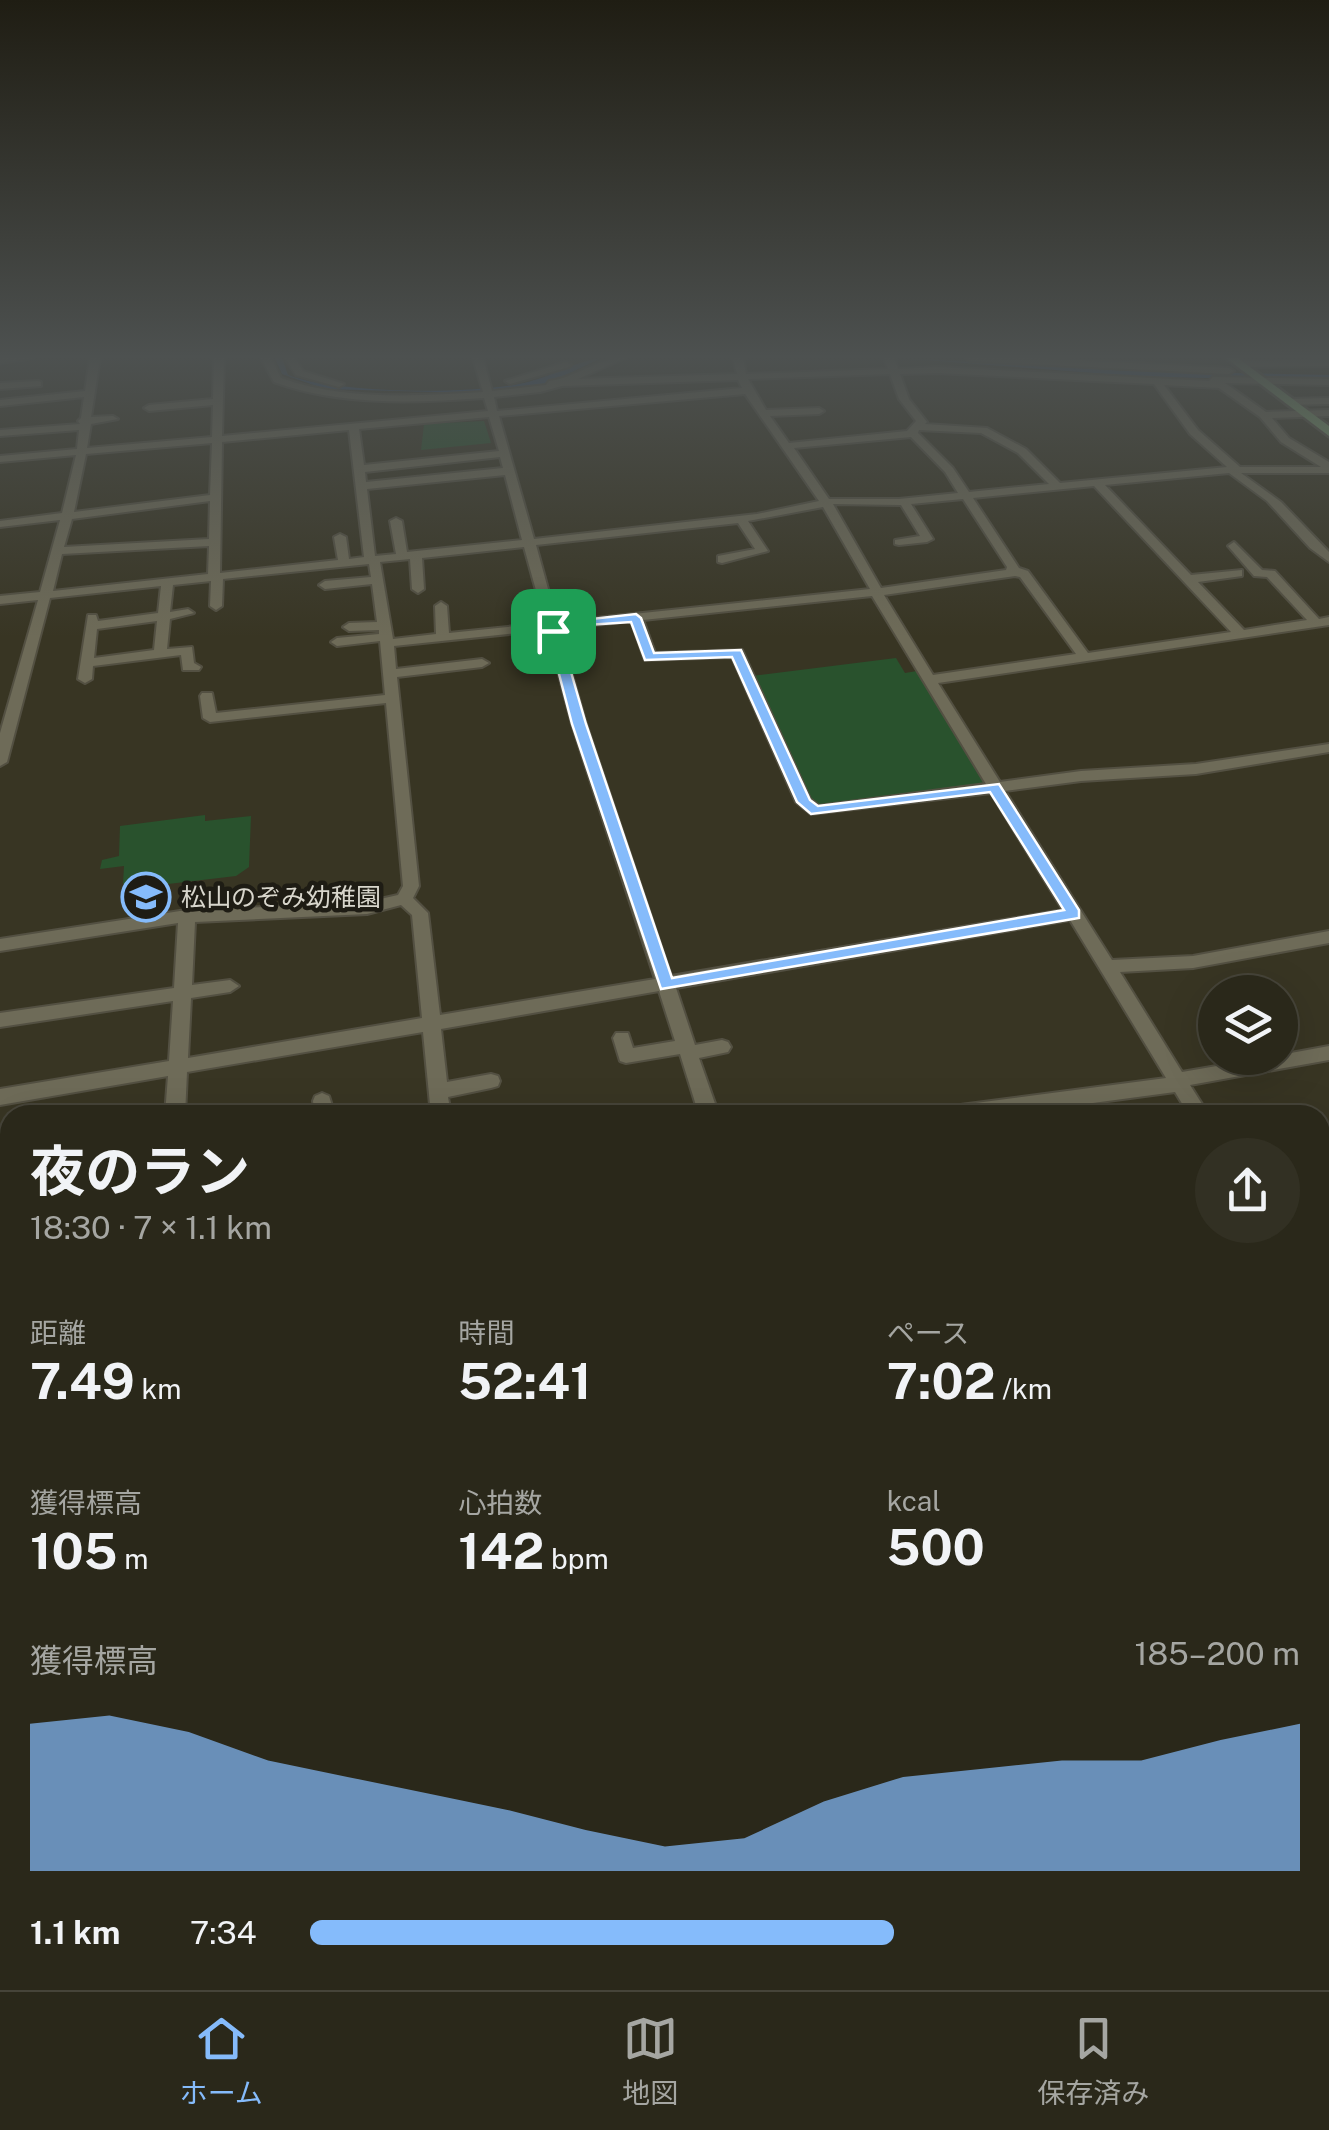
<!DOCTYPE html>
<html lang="ja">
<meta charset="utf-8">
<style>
body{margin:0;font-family:"Public Sans","Noto Sans JP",sans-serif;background:#323023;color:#f1f3f6;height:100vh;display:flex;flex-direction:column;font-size:38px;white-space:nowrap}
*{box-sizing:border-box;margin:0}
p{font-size:32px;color:#a5a6a2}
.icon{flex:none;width:55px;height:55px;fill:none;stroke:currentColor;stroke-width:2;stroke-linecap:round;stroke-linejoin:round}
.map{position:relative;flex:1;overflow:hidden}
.side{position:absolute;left:0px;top:1105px;width:1330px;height:885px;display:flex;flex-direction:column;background:#2a281a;border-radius:30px 30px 0 0;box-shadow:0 10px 40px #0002,0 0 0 2px #464439}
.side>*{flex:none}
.tools{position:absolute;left:1198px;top:975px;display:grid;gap:20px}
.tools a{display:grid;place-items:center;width:100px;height:100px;border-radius:50%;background:#2a281a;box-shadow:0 10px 40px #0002,0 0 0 2px #464439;font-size:50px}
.pin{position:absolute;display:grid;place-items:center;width:85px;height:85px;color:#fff;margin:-42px;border-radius:20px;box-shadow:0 5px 15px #0006}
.round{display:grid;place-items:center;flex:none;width:105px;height:105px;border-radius:52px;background:#323023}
.headline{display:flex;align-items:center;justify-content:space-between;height:170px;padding:0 30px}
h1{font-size:55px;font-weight:700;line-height:75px}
.figures{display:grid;grid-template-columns:repeat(3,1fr);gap:15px;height:170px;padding:10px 30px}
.figures div{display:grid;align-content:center}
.figures b{font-size:50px;font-weight:700}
.figures small{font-size:28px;font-weight:400}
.figures p{font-size:28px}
.chart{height:280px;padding:20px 30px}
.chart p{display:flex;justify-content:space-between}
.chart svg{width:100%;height:180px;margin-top:10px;fill:#85bbfb;opacity:.7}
ul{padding:0 30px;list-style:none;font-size:32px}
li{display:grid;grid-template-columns:160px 120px 1fr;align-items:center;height:75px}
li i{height:25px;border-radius:12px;background:#85bbfb}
.tab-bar{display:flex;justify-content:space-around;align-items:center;height:140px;border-top:2px solid #464439;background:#2a281a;font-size:28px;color:#a5a6a2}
.tab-bar a{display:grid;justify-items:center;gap:5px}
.tab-bar .current{color:#85bbfb}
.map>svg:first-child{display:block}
</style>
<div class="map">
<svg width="1329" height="1990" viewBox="0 0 1329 1990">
<rect width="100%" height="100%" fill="#383523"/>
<g fill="#29522d">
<polygon points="484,421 491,443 421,450 424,424"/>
<polygon points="896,658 905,673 917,671 986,780 980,785 826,808 811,805 751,676"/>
<polygon points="205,815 205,821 251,816 249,867 236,876 151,886 151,880 123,884 124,866 100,869 102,860 119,856 120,826"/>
</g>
<g fill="#2a508a">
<path d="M 275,358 L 282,358 L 288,375 C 337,394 476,395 528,382 C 552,376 576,361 601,358 L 543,386 L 473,393 L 325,389 L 282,374 Z"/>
<polygon points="900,358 1128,371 1329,375 1329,380 1145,377"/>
</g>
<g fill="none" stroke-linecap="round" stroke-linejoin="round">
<g fill="#2a508a" fill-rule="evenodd">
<polygon points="10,1736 10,1777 0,1782 0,1741"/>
<polygon points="632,1980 676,1980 680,1990 636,1990"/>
</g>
<g stroke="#535042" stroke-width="4">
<g id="minor">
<polygon points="0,358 33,358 0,363"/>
<path d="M 90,358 L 100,358 L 91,417 L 113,416 L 118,419 L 91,424 L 87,448 L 212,437 L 213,405 L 149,411 L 144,408 L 149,405 L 213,399 L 214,358 L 224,358 L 222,436 L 488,411 L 484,398 C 414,403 340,406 274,382 L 261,358 L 271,358 L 281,378 C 345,401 416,396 483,392 L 473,358 L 483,358 L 492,391 L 546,385 L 549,381 C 575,378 597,358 625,358 L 578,379 L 737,374 L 733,358 L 743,358 L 746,374 L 888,369 L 884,358 L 894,358 L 898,369 L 938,367 L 1209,381 L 1213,377 L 1329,379 L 1329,385 L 1225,383 L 1266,412 L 1329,410 L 1329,416 L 1272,418 L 1289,438 L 1329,462 L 1329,473 L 1241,473 L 1281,502 L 1329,552 L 1329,562 L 1310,548 L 1267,501 L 1229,473 L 1105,485 L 1191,575 L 1242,570 L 1242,576 L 1198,582 L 1244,630 L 1307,620 L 1267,577 L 1254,576 L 1228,546 L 1234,542 L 1262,570 L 1275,571 L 1319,619 L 1329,617 L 1329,625 L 938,683 L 1000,782 L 1081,771 L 1196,764 L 1329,744 L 1329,752 L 1196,774 L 1081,781 L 1005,791 L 1112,960 L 1193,956 L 1329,931 L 1329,943 L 1193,968 L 1120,972 L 1182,1072 L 1263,1058 L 1280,1058 L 1280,1055 L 1329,1046 L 1329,1060 L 1190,1085 L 1209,1115 L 1189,1115 L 1175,1092 L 1003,1115 L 935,1115 L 938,1110 L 945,1107 L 1166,1078 L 1070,920 L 676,988 L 695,1045 L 722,1040 L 728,1042 L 731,1047 L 728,1052 L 699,1058 L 719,1115 L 699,1115 L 680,1054 L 626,1063 L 620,1061 L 613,1038 L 616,1033 L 628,1033 L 633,1048 L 675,1041 L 659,991 L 441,1029 L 447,1082 L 491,1074 L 498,1076 L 500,1081 L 498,1086 L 491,1088 L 448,1097 L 451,1115 L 431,1115 L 423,1032 L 187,1072 L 185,1115 L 165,1115 L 168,1076 L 0,1105 L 0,1089 L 169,1061 L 173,1001 L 0,1027 L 0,1013 L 174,988 L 178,923 L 0,951 L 0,939 L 180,911 L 367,902 L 398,895 L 403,886 L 386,703 L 210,722 L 203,718 L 200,696 L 202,693 L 212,693 L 216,713 L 385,695 L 380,641 L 337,646 L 331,642 L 337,638 L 379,634 L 379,630 L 349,631 L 343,627 L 349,623 L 377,622 L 372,584 L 325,589 L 319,585 L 325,581 L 371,577 L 369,564 L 223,579 L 222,606 L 216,610 L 210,606 L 211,581 L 173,585 L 170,612 L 188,609 L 194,613 L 170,619 L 167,649 L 192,647 L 194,663 L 201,667 L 199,670 L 183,670 L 181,655 L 93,666 L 92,679 L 85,683 L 78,679 L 88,615 L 96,615 L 98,621 L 158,613 L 161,586 L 50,598 L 7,762 L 0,766 L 0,733 L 38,600 L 0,604 L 0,596 L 40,592 L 60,520 L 0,527 L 0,521 L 62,513 L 76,455 L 0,462 L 0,456 L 77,449 L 79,430 L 0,436 L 0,430 L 80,424 L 78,421 L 81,418 L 84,397 L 0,406 L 0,400 L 85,391 ZM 938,373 L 1154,384 L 1190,434 L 1227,467 L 1060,483 L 1026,449 L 987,428 L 925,424 L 927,422 L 909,399 L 900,374 ZM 890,374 L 899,399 L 916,421 L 907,431 L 789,443 L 770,416 L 819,414 L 824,411 L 819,408 L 766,410 L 748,379 ZM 738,380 L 742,388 L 497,411 L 494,397 L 540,392 L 562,386 ZM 1164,385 L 1219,388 L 1260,417 L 1281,442 L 1321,467 L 1240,467 L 1198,430 ZM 745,394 L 819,501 L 757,514 L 534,539 L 499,416 ZM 489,417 L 499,451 L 364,465 L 359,429 ZM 349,430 L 364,557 L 349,559 L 346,537 L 340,534 L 334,537 L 338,560 L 220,573 L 222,442 ZM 919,430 L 981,433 L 1018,453 L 1049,484 L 969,492 L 953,468 L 918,433 ZM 911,437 L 945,472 L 958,493 L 899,499 L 829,499 L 794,448 ZM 212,443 L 210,495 L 74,512 L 86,454 ZM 500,457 L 503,468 L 366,482 L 365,472 ZM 505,475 L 522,540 L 407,552 L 402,521 L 396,518 L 390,521 L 396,554 L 375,556 L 367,489 ZM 1094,486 L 1231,632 L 1088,653 L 1028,571 L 1019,568 L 973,498 ZM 963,499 L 1007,567 L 1006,570 L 881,588 L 833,504 L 901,505 L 920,536 L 895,540 L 895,544 L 899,545 L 927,542 L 933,539 L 911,504 ZM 210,501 L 209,539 L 64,547 L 72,519 ZM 823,507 L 870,589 L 557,622 L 536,545 L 738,523 L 755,549 L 718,556 L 718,562 L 722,563 L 768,551 L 748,521 ZM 209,546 L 208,574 L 53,591 L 62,554 ZM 524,547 L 545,623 L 449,633 L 447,606 L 441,602 L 435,606 L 436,634 L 393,639 L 380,562 L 410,559 L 412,589 L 418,593 L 424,589 L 422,558 ZM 1015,576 L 1020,577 L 1076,654 L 933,675 L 884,595 ZM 872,596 L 986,784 L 819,806 L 810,799 L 742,650 L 655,653 L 643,620 ZM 157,621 L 154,650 L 94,658 L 97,629 ZM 631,621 L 645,660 L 732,657 L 796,802 L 811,814 L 991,793 L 1063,910 L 671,976 L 586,724 L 559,629 ZM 547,630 L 572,724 L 655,979 L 440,1015 L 428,913 L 413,898 L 419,886 L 397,677 L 482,667 L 489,663 L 482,659 L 396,669 L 394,646 ZM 401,905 L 412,915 L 422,1018 L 188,1058 L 191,998 L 230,992 L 239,986 L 230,980 L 192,985 L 195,922 L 367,914 Z"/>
<polygon points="285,358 295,358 303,371 344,384 339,387 296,375"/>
<polygon points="965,358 1030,358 1229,368 1234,371 1229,374 970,361"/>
<polygon points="1329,360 1329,366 1239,367 1234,364 1239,361"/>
<polygon points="566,362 571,365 569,367 510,384 505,381"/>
<polygon points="38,381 41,382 41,386 0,389 0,383"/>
<polygon points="1329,398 1329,404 1289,405 1284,402 1289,399"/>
<polygon points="322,1093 329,1096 335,1115 315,1115 313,1101 315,1096"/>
<polygon points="524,1106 531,1109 534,1115 514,1115 517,1109"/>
<polygon points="1329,1172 1329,1188 1320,1189 1320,1173"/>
<polygon points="10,1274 10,1294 0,1296 0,1276"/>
<polygon points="1320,1288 1329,1293 1329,1323 1320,1318"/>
<polygon points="1329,1334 1329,1354 1320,1356 1320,1336"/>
<polygon points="10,1685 10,1713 0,1717 0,1689"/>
<polygon points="10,1809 10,1839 0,1843 0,1813"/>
<polygon points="1329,1879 1329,1909 1320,1911 1320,1881"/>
<polygon points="121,1980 151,1980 150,1990 120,1990"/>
<polygon points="571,1980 601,1980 604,1990 574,1990"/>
<polygon points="708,1980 738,1980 742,1990 712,1990"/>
<polygon points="877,1980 942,1980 938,1990 873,1990"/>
</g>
</g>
<g stroke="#535042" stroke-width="5">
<polygon id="major" points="1226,358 1238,358 1329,426 1329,436"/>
</g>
<use href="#minor" fill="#6e6b58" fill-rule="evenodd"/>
<use href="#major" fill="#7fa772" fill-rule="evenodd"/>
</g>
<linearGradient id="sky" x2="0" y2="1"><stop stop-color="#1f1d13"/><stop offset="0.56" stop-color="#4d5150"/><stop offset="1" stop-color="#4d5150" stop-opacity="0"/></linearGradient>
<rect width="1329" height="637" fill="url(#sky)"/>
<path fill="#85bbfb" stroke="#fff" stroke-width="2.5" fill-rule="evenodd" d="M 636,614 L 641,618 L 654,653 L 741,650 L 810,800 L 818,806 L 999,784 L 1079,910 L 1079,918 L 661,989 L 572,724 L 546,624 ZM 631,622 L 645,660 L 732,657 L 797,802 L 811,814 L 990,792 L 1064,910 L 672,978 L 586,724 L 558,627 Z"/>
<defs>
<g id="school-ring" transform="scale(2.5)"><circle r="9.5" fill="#1e1c14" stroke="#85bbfb" stroke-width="1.5"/><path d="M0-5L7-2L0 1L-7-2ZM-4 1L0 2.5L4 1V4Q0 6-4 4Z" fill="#85bbfb"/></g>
</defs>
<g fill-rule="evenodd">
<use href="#school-ring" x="146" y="897"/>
</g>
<g text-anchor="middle" stroke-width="9" stroke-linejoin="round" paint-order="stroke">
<g font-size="25" fill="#d8d6cc" stroke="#1e1c14" text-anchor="start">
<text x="181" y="906">松山のぞみ幼稚園</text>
</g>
</g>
</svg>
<div class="tools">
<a><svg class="icon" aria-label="layers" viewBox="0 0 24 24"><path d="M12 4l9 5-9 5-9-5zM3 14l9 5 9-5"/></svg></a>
</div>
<div class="pin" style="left:553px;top:631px;background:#1e9e55"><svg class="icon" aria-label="arrive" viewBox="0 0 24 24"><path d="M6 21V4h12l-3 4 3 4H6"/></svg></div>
<section class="side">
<div class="headline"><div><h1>夜のラン</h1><p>18:30 · 7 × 1.1 km</p></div><a class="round"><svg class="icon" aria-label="share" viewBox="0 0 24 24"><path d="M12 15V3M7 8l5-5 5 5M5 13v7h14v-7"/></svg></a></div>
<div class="figures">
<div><p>距離</p><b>7.49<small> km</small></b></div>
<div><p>時間</p><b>52:41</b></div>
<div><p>ペース</p><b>7:02<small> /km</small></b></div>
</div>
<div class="figures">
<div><p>獲得標高</p><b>105<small> m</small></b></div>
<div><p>心拍数</p><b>142<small> bpm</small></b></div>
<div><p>kcal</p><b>500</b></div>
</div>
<div class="chart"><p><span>獲得標高</span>185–200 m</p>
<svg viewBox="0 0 160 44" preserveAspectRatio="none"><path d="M0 44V8L10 6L20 10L30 17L40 21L50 25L60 29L70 34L80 38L90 36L100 27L110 21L120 19L130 17L140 17L150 12L160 8V44z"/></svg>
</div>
<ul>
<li><b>1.1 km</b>7:34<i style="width:59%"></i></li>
</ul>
</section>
</div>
<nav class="tab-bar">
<a class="current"><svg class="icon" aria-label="home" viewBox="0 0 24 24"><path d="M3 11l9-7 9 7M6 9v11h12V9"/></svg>ホーム</a>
<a><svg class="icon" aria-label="map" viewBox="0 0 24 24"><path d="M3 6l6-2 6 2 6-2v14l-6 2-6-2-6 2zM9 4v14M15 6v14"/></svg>地図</a>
<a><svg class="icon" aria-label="saved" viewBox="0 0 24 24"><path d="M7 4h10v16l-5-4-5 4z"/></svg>保存済み</a>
</nav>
